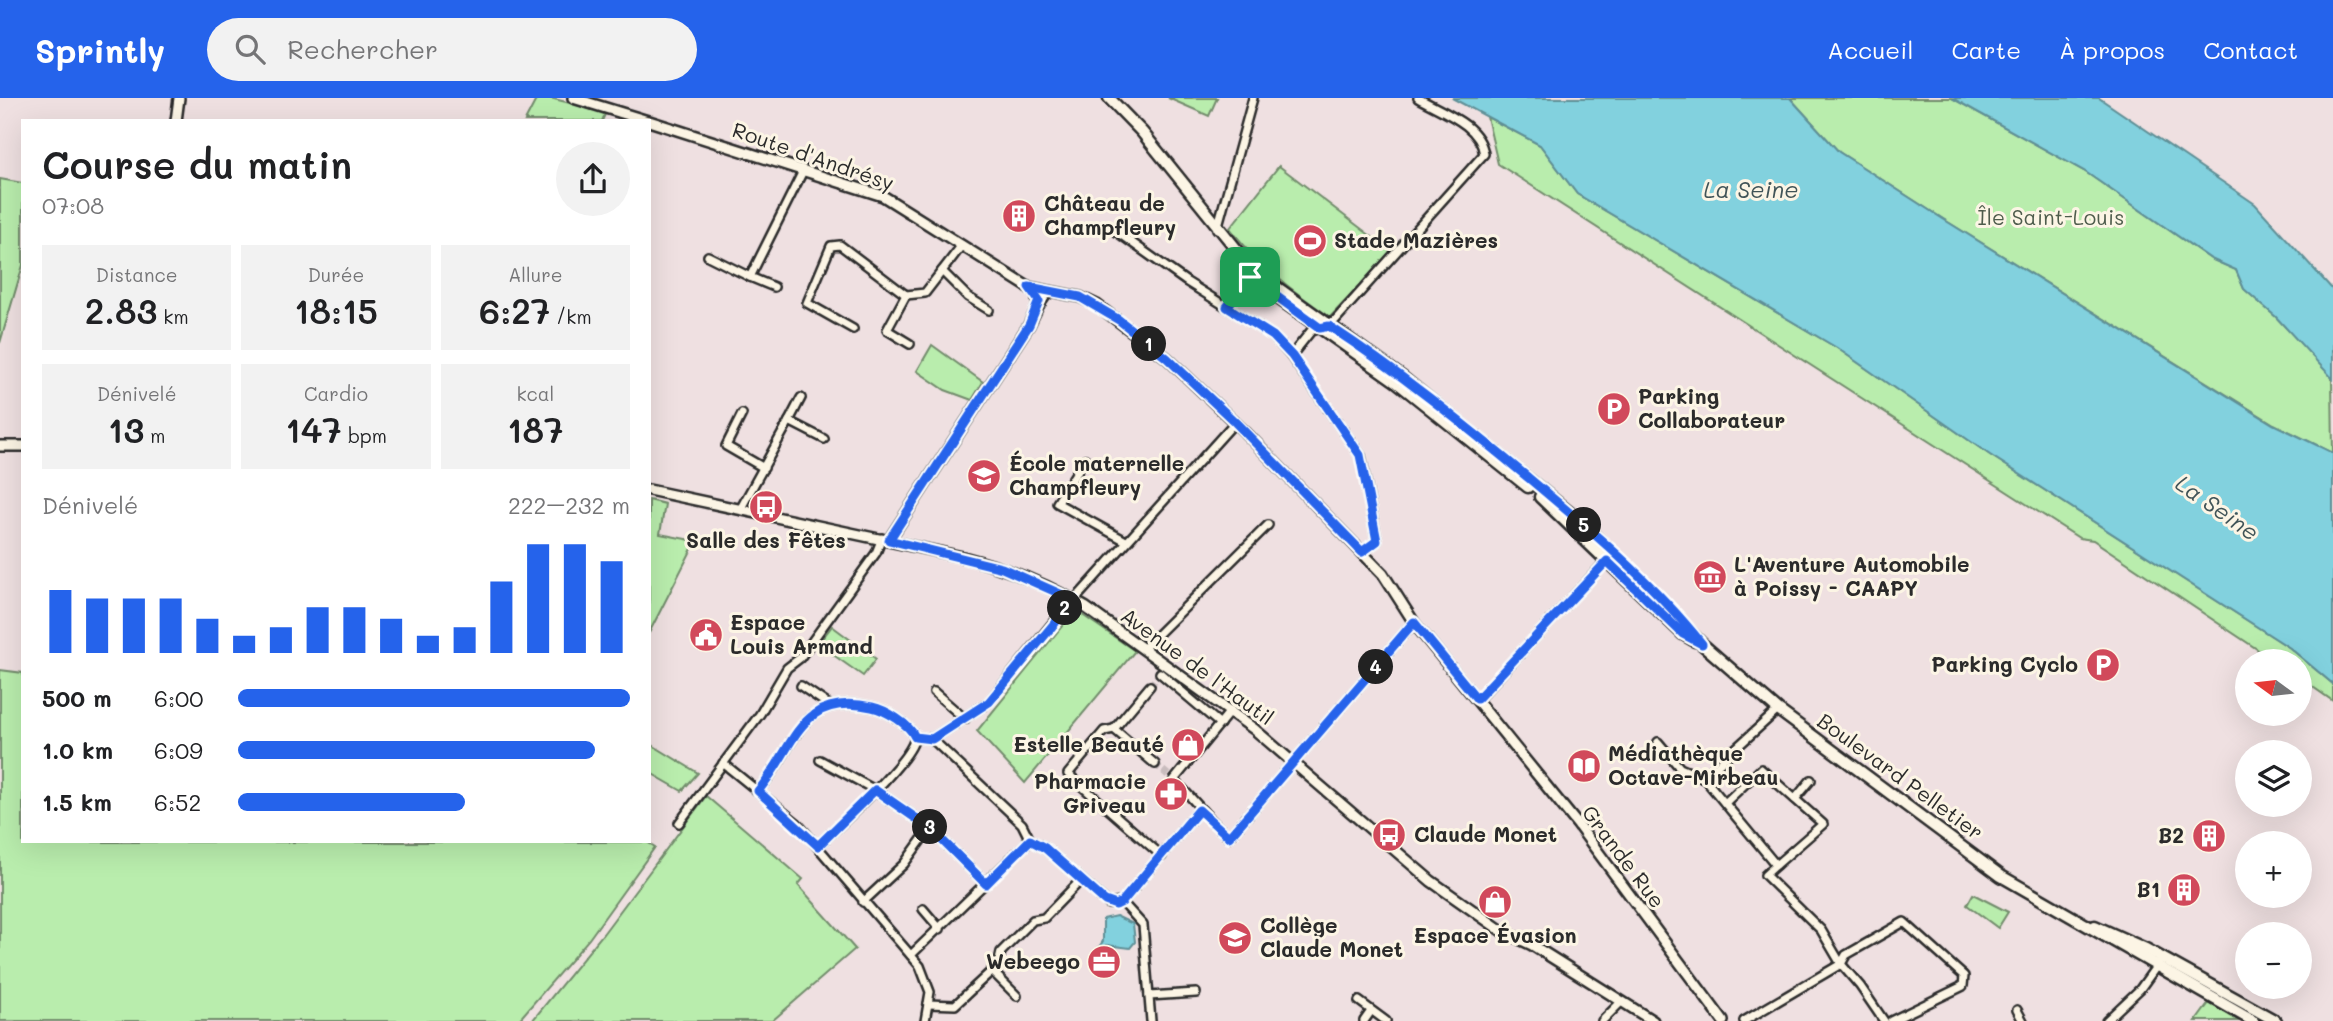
<!DOCTYPE html>
<html lang="fr">
<meta charset="utf-8">
<style>
body{margin:0;font-family:Mali,sans-serif;background:#f2f2f2;color:#202124;height:100vh;display:flex;flex-direction:column;font-size:26px;white-space:nowrap}
*{box-sizing:border-box;margin:0}
p{font-size:23px;color:#757577}
.icon{flex:none;width:38px;height:38px;fill:none;stroke:currentColor;stroke-width:2;stroke-linecap:round;stroke-linejoin:round}
.map{position:relative;flex:1;overflow:hidden}
.panel{position:absolute;left:21px;top:21px;width:630px;height:724px;display:flex;flex-direction:column;background:#fff;border-radius:0px;box-shadow:0 7px 28px #0002}
.panel>*{flex:none}
.needle{width:46px;rotate:285deg}
.buttons{position:absolute;left:2235px;top:551px;display:grid;gap:14px}
.buttons a{display:grid;place-items:center;width:77px;height:77px;border-radius:50%;background:#fff;box-shadow:0 7px 28px #0002;font-size:35px}
.pin{position:absolute;display:grid;place-items:center;width:60px;height:60px;color:#fff;margin:-30px;border-radius:14px;box-shadow:0 4px 10px #0006}
.km{position:absolute;width:35px;height:35px;margin:-18px;border-radius:50%;background:#222;color:#fff;font-size:19px;line-height:35px;text-align:center}
.round{display:grid;place-items:center;flex:none;width:74px;height:74px;border-radius:37px;background:#f2f2f2}
.summary{display:flex;align-items:center;justify-content:space-between;height:119px;padding:0 21px}
h1{font-size:38px;font-weight:600;line-height:52px}
.stats{display:grid;grid-template-columns:repeat(3,1fr);gap:10px;height:119px;padding:7px 21px}
.stats div{display:grid;align-content:center;border-radius:0px;background:#f2f2f2;text-align:center}
.stats b{font-size:35px;font-weight:600}
.stats small{font-size:19px;font-weight:400}
.stats p{font-size:19px}
.chart{height:196px;padding:14px 21px}
.chart p{display:flex;justify-content:space-between}
.chart svg{width:100%;height:126px;margin-top:7px;stroke:#2563eb;stroke-width:6}
ul{padding:0 21px;list-style:none;font-size:23px}
li{display:grid;grid-template-columns:112px 84px 1fr;align-items:center;height:52px}
li i{height:18px;border-radius:9px;background:#2563eb}
header{display:flex;align-items:center;gap:42px;box-sizing:border-box;height:98px;padding:0 35px;background:#2563eb;color:#fff}
header strong{font-size:33px}
nav{display:flex;gap:38px;margin-inline-start:auto;font-size:24px}
.search{width:490px;height:63px;background:#f2f2f2;display:flex;align-items:center;gap:18px;box-sizing:border-box;padding:0 24px;border-radius:38px;color:#757577;font-size:26px}
.map>svg:first-child{display:block}
</style>
<header>
<strong>Sprintly</strong>
<div class="search"><svg class="icon" aria-label="search" viewBox="0 0 24 24"><circle cx="10" cy="10" r="6"/><path d="M15 15l6 6"/></svg>Rechercher</div>
<nav><a>Accueil</a><a>Carte</a><a>À propos</a><a>Contact</a></nav>
</header>
<div class="map">
<svg width="2333" height="923" viewBox="0 0 2333 923">
<rect width="100%" height="100%" fill="#efe0e1"/>
<filter id="ink" filterUnits="userSpaceOnUse"><feTurbulence type="fractalNoise" baseFrequency=".0143" numOctaves="2"/><feDisplacementMap in="SourceGraphic" scale="14" xChannelSelector="R" yChannelSelector="G"/><feConvolveMatrix kernelMatrix="1 2 1 2 8 2 1 2 1" color-interpolation-filters="sRGB"/></filter>
<g filter="url(#ink)">
<g fill="#b9edad" stroke="#728c6c" stroke-width="2">
<polygon points="537,0 550,0 606,14 602,23 525,23"/>
<polygon points="1168,0 1217,0 1209,18"/>
<polygon points="1790,0 1952,0 2084,73 2211,161 2236,172 2244,191 2276,219 2332,279 2333,355 2274,326 1943,121 1839,54"/>
<polygon points="1487,19 1540,47 1577,96 1837,250 1990,357 2290,550 2333,586 2333,603 2300,580 2300,564 2275,563 2093,442 2079,440 1498,66"/>
<path d="M 1279,68 L 1392,154 L 1330,219 C 1291,192 1259,168 1230,130 Z"/>
<polygon points="0,81 23,85 23,167 0,245"/>
<polygon points="932,247 983,284 972,302 945,292 917,273"/>
<polygon points="649,402 665,406 660,436 696,443 649,535"/>
<polygon points="1075,512 1135,553 1025,685 977,633"/>
<polygon points="832,528 876,561 863,578 818,546"/>
<polygon points="0,572 23,575 23,744 647,744 655,749 589,841 518,923 0,923"/>
<polygon points="649,645 698,675 682,693 649,674"/>
<polygon points="706,698 803,781 798,787 855,851 772,923 532,923 603,836"/>
<polygon points="1973,796 2008,814 1998,830 1967,807"/>
<polygon points="2209,905 2239,923 2196,923"/>
</g>
<g fill="#82d1de" stroke="#5f8f96" stroke-width="2">
<polygon points="1452,0 1790,0 1839,54 1943,121 2273,326 2333,355 2333,586 2290,550 1990,357 1837,250 1577,96 1540,47"/>
<polygon points="1952,0 2099,0 2255,106 2333,192 2333,281 2276,219 2244,191 2236,172 2211,161 2084,73"/>
<polygon points="1116,818 1133,826 1135,844 1130,850 1107,847 1096,859 1093,858 1103,843 1103,821"/>
</g>
<g fill="none" stroke-linecap="round" stroke-linejoin="round">
<g stroke="#c8bcbd" stroke-width="7" stroke-dasharray="7 3.5" stroke-linecap="butt">
<polyline points="1150,588 1157,579"/>
<polyline points="1155,666 1168,677"/>
</g>
<g stroke="#2b2b2b" stroke-width="12">
<g id="minor">
<polyline points="1110,129 1187,184 1273,238 1291,258 1361,358 1377,443 1362,454"/>
<polyline points="1217,131 1253,0"/>
<polyline points="708,158 750,179 803,73"/>
<polyline points="942,173 968,199 989,212"/>
<polyline points="750,179 774,189"/>
<polyline points="906,197 887,232 910,246"/>
<polyline points="1227,209 1250,179"/>
<polyline points="1037,211 1046,198 1052,194"/>
<path d="M 1330,228 L 1484,56 C 1480,26 1442,14 1418,0"/>
<polyline points="853,231 807,205 831,148 840,147 906,197 925,195 962,147"/>
<polyline points="1291,258 1311,233 1320,230"/>
<polyline points="742,316 726,348 764,370"/>
<polyline points="789,323 801,300"/>
<polyline points="1085,361 1057,405 1126,443"/>
<polyline points="741,410 789,323 824,341"/>
<polyline points="1144,550 1268,427"/>
<polyline points="1160,575 1220,626"/>
<polyline points="801,588 829,607"/>
<polyline points="1150,588 1114,631 1104,633 1068,676 1162,758"/>
<polyline points="934,594 965,621"/>
<polyline points="1477,602 1608,461"/>
<path d="M 1231,612 L 1174,682 C 1194,701 1207,720 1229,739 L 1414,524"/>
<polyline points="1114,631 1155,666"/>
<polyline points="932,641 989,604 1068,506 1080,496 1235,324"/>
<polyline points="1658,644 1680,670 1703,680 1778,612"/>
<polyline points="820,662 875,692 930,730 986,786"/>
<polyline points="723,665 797,725 920,868 930,894 925,923"/>
<polyline points="1708,685 1776,767 1765,777 1821,832 1841,866 1860,888 1884,923"/>
<path d="M 758,693 C 797,650 797,593 872,609 C 886,612 909,626 915,639 L 932,641 L 1022,726 L 1030,742 L 1045,750 L 1109,806 L 1122,804"/>
<polyline points="1795,701 1811,682"/>
<polyline points="1725,705 1761,671 1823,726 1776,767"/>
<polyline points="679,725 760,616 787,570 800,560 876,455 882,440"/>
<path d="M 818,748 C 838,728 912,663 915,639"/>
<polyline points="863,804 904,766 930,730"/>
<polyline points="1122,804 1143,827 1151,923"/>
<polyline points="1122,804 1199,712"/>
<polyline points="923,811 940,831"/>
<polyline points="911,857 1030,742"/>
<polyline points="992,873 1017,898"/>
<polyline points="1149,898 1196,895"/>
<polyline points="1359,903 1386,923"/>
<polyline points="928,906 955,907 998,867 1001,854 1033,822 1044,820 1081,782"/>
<polyline points="2017,912 2023,923"/>
<polyline points="1364,923 1371,913"/>
<polyline points="1602,923 1622,903"/>
<polyline points="1744,923 1841,866 1846,857 1904,824 1964,878 1963,888 1891,923"/>
<polyline points="2106,923 2140,891 2158,866"/>
</g>
</g>
<g stroke="#2b2b2b" stroke-width="14">
<g id="tertiary">
<polyline points="573,0 648,23"/>
<polyline points="176,23 179,0"/>
<polyline points="649,23 883,98 1036,194 1038,208 1029,227 889,442"/>
<polyline points="1029,189 1080,199 1097,207 1167,260 1245,334 1383,476 1415,526 1578,727 1723,923"/>
<polyline points="0,348 23,348"/>
<path d="M 649,392 L 963,459 C 1006,470 1047,486 1085,509 L 1254,631 L 1431,783 L 1502,833 L 1532,847 L 1653,923"/>
</g>
</g>
<g stroke="#2b2b2b" stroke-width="15">
<g id="secondary">
<polyline points="1109,0 1142,34 1254,173 1402,279 1580,423 1702,546 1778,612 2001,778 2253,923"/>
<polyline points="1261,188 1398,285 1528,389"/>
<polyline points="1540,399 1683,536 1695,543"/>
<polyline points="2095,828 2146,851 2276,923"/>
</g>
</g>
<use href="#minor" stroke="#fcf5e5" stroke-width="7"/>
<use href="#tertiary" stroke="#fcf5e5" stroke-width="9"/>
<use href="#secondary" stroke="#fcf5e5" stroke-width="10"/>
</g>
</g>
<g fill="none" stroke-linecap="round" stroke-linejoin="round" filter="url(#ink)">
<g stroke="#fff" stroke-width="14">
<path id="route" d="M 1250,179 L 1320,230 L 1329,228 C 1398,273 1462,325 1525,377 C 1587,429 1652,483 1702,546 L 1683,536 L 1607,463 L 1477,601 L 1414,524 L 1229,739 L 1199,712 L 1122,804 L 1116,807 L 1105,803 L 1045,750 L 1030,742 L 986,786 L 930,730 L 875,692 L 818,748 L 758,693 C 796,649 798,593 872,609 C 886,612 909,626 915,639 L 932,641 L 989,604 L 1074,502 L 1002,470 L 889,442 L 1029,227 L 1039,203 L 1029,189 L 1080,199 L 1119,222 L 1167,260 L 1235,324 L 1362,454 L 1377,443 L 1360,357 L 1292,258 L 1273,238 L 1227,209 Z"/>
</g>
<use href="#route" stroke="#2563eb" stroke-width="9"/>
</g>
<defs>
<g id="building-disc" transform="scale(1.75)"><circle r="9.5" fill="#d1495b" stroke="#fcf5e5"/><path d="M-4-6H4V6H1V3H-1V6H-4ZM-2.5-4.3h1.7v1.8h-1.7ZM.8-4.3h1.7v1.8H.8ZM-2.5-1h1.7V.8h-1.7ZM.8-1h1.7V.8H.8Z" fill="#fff"/></g>
<g id="stadium-disc" transform="scale(1.75)"><circle r="9.5" fill="#d1495b" stroke="#fcf5e5"/><path d="M0-5a6.5 5 0 1 0 0 10a6.5 5 0 1 0 0-10ZM-3.5-1.8h7v3.6h-7Z" fill="#fff"/></g>
<g id="parking-disc" transform="scale(1.75)"><circle r="9.5" fill="#d1495b" stroke="#fcf5e5"/><path d="M-3.5-5.5H1a3.5 3.5 0 0 1 0 7H-1V5.5H-3.5ZM-1-3.4V-.6H.8a1.4 1.4 0 0 0 0-2.8Z" fill="#fff"/></g>
<g id="school-disc" transform="scale(1.75)"><circle r="9.5" fill="#d1495b" stroke="#fcf5e5"/><path d="M0-5L7-2L0 1L-7-2ZM-4 1L0 2.5L4 1V4Q0 6-4 4Z" fill="#fff"/></g>
<g id="bus-disc" transform="scale(1.75)"><circle r="9.5" fill="#d1495b" stroke="#fcf5e5"/><path d="M-5-6H5V4H4V6H2V4H-2V6H-4V4H-5ZM-3.5-4V0h7V-4ZM-3.5 1.2v1.5H-2V1.2ZM2 1.2v1.5H3.5V1.2Z" fill="#fff"/></g>
<g id="museum-disc" transform="scale(1.75)"><circle r="9.5" fill="#d1495b" stroke="#fcf5e5"/><path d="M0-6L6-3V-2H-6V-3ZM-5-1h2V3h-2ZM-1-1h2V3h-2ZM3-1h2V3H3ZM-6 4H6V6H-6Z" fill="#fff"/></g>
<g id="civic-disc" transform="scale(1.75)"><circle r="9.5" fill="#d1495b" stroke="#fcf5e5"/><path d="M-.6-6.5H3V-4.5H.6V-3L4-1V1h2V6H-6V1h2V-1L-.6-3ZM-1.2 2.5V6h2.4V2.5Z" fill="#fff"/></g>
<g id="shop-disc" transform="scale(1.75)"><circle r="9.5" fill="#d1495b" stroke="#fcf5e5"/><path d="M-5-2.5h2.3a2.7 3.5 0 0 1 5.4 0H5L5.5 6h-11ZM-1.5-2.5h3a1.5 2.3 0 0 0-3 0Z" fill="#fff"/></g>
<g id="library-disc" transform="scale(1.75)"><circle r="9.5" fill="#d1495b" stroke="#fcf5e5"/><path d="M-6-4Q-3-5.5-.7-3.5V5Q-3 3-6 4ZM6-4Q3-5.5 .7-3.5V5Q3 3 6 4Z" fill="#fff"/></g>
<g id="pharmacy-disc" transform="scale(1.75)"><circle r="9.5" fill="#d1495b" stroke="#fcf5e5"/><path d="M-2-6h4v4h4v4h-4v4h-4v-4h-4v-4h4Z" fill="#fff"/></g>
<g id="office-disc" transform="scale(1.75)"><circle r="9.5" fill="#d1495b" stroke="#fcf5e5"/><path d="M-6-3h4V-5.5h4V-3h4V5H-6ZM-1-4.5V-3h2v-1.5ZM-6 0V1H6V0Z" fill="#fff"/></g>
</defs>
<g fill-rule="evenodd">
<use href="#building-disc" x="1019" y="118"/>
<use href="#stadium-disc" x="1310" y="143"/>
<use href="#parking-disc" x="1614" y="311"/>
<use href="#school-disc" x="984" y="378"/>
<use href="#bus-disc" x="766" y="409"/>
<use href="#museum-disc" x="1710" y="479"/>
<use href="#civic-disc" x="706" y="537"/>
<use href="#parking-disc" x="2103" y="567"/>
<use href="#shop-disc" x="1188" y="647"/>
<use href="#library-disc" x="1584" y="668"/>
<use href="#pharmacy-disc" x="1171" y="696"/>
<use href="#bus-disc" x="1389" y="737"/>
<use href="#building-disc" x="2209" y="738"/>
<use href="#building-disc" x="2184" y="792"/>
<use href="#shop-disc" x="1495" y="804"/>
<use href="#school-disc" x="1235" y="840"/>
<use href="#office-disc" x="1104" y="864"/>
</g>
<g text-anchor="middle" stroke-width="6" stroke-linejoin="round" paint-order="stroke">
<g font-size="21" fill="#2b2b2b" stroke="#fcf5e5">
<text transform="translate(813 59) rotate(19)" y="7">Route d'Andrésy</text>
<text transform="translate(1197 569) rotate(36)" y="7">Avenue de l'Hautil</text>
<text transform="translate(1900 679) rotate(36)" y="7">Boulevard Pelletier</text>
<text transform="translate(1623 759) rotate(53)" y="7">Grande Rue</text>
</g>
<g font-size="21" font-weight="bold" fill="#2b2b2b" stroke="#fcf5e5" text-anchor="start">
<text x="1044" y="113">Château de<tspan x="1044" dy="24">Champfleury</tspan></text>
<text x="1334" y="150">Stade Mazières</text>
<text x="1638" y="306">Parking<tspan x="1638" dy="24">Collaborateur</tspan></text>
<text x="1009" y="373">École maternelle<tspan x="1009" dy="24">Champfleury</tspan></text>
<text x="766" y="450" text-anchor="middle">Salle des Fêtes</text>
<text x="1734" y="474">L'Aventure Automobile<tspan x="1734" dy="24">à Poissy - CAAPY</tspan></text>
<text x="730" y="532">Espace<tspan x="730" dy="24">Louis Armand</tspan></text>
<text x="2078" y="574" text-anchor="end">Parking Cyclo</text>
<text x="1164" y="654" text-anchor="end">Estelle Beauté</text>
<text x="1608" y="663">Médiathèque<tspan x="1608" dy="24">Octave-Mirbeau</tspan></text>
<text x="1146" y="691" text-anchor="end">Pharmacie<tspan x="1146" dy="24">Griveau</tspan></text>
<text x="1414" y="744">Claude Monet</text>
<text x="2184" y="745" text-anchor="end">B2</text>
<text x="2160" y="799" text-anchor="end">B1</text>
<text x="1260" y="835">Collège<tspan x="1260" dy="24">Claude Monet</tspan></text>
<text x="1495" y="845" text-anchor="middle">Espace Évasion</text>
<text x="1080" y="871" text-anchor="end">Webeego</text>
</g>
<g font-size="21" fill="#4e5c4c" stroke="#fcf5e5">
<text x="2051" y="127">Île Saint-Louis</text>
</g>
<g font-size="23" font-style="italic" fill="#415458" stroke="#fcf5e5">
<text x="1751" y="100">La Seine</text>
<text transform="translate(2217 410) rotate(35)" y="8">La Seine</text>
</g>
</g>
</svg>
<div class="buttons">
<a><svg class="needle" viewBox="-14 -14 28 28"><path d="M0-13l5 13h-10z" fill="#e53935"/><path d="M0 13l5-13h-10z" fill="#757577"/></svg></a>
<a><svg class="icon" aria-label="layers" viewBox="0 0 24 24"><path d="M12 4l9 5-9 5-9-5zM3 14l9 5 9-5"/></svg></a>
<a>+</a>
<a>−</a>
</div>
<div class="pin" style="left:1250px;top:179px;background:#1e9e55"><svg class="icon" aria-label="arrive" viewBox="0 0 24 24"><path d="M6 21V4h12l-3 4 3 4H6"/></svg></div>
<b class="km" style="left:1149px;top:246px">1</b>
<b class="km" style="left:1065px;top:510px">2</b>
<b class="km" style="left:930px;top:729px">3</b>
<b class="km" style="left:1376px;top:569px">4</b>
<b class="km" style="left:1584px;top:427px">5</b>
<section class="panel">
<div class="summary"><div><h1>Course du matin</h1><p>07:08</p></div><a class="round"><svg class="icon" aria-label="share" viewBox="0 0 24 24"><path d="M12 15V3M7 8l5-5 5 5M5 13v7h14v-7"/></svg></a></div>
<div class="stats">
<div><p>Distance</p><b>2.83<small> km</small></b></div>
<div><p>Durée</p><b>18:15</b></div>
<div><p>Allure</p><b>6:27<small> /km</small></b></div>
</div>
<div class="stats">
<div><p>Dénivelé</p><b>13<small> m</small></b></div>
<div><p>Cardio</p><b>147<small> bpm</small></b></div>
<div><p>kcal</p><b>187</b></div>
</div>
<div class="chart"><p><span>Dénivelé</span>222–232 m</p>
<svg viewBox="0 0 160 44" preserveAspectRatio="none"><path d="M5 44V22M15 44V25M25 44V25M35 44V25M45 44V32M55 44V38M65 44V35M75 44V28M85 44V28M95 44V32M105 44V38M115 44V35M125 44V19M135 44V6M145 44V6M155 44V12"/></svg>
</div>
<ul>
<li><b>500 m</b>6:00<i style="width:100%"></i></li>
<li><b>1.0 km</b>6:09<i style="width:91%"></i></li>
<li><b>1.5 km</b>6:52<i style="width:58%"></i></li>
</ul>
</section>
</div>
